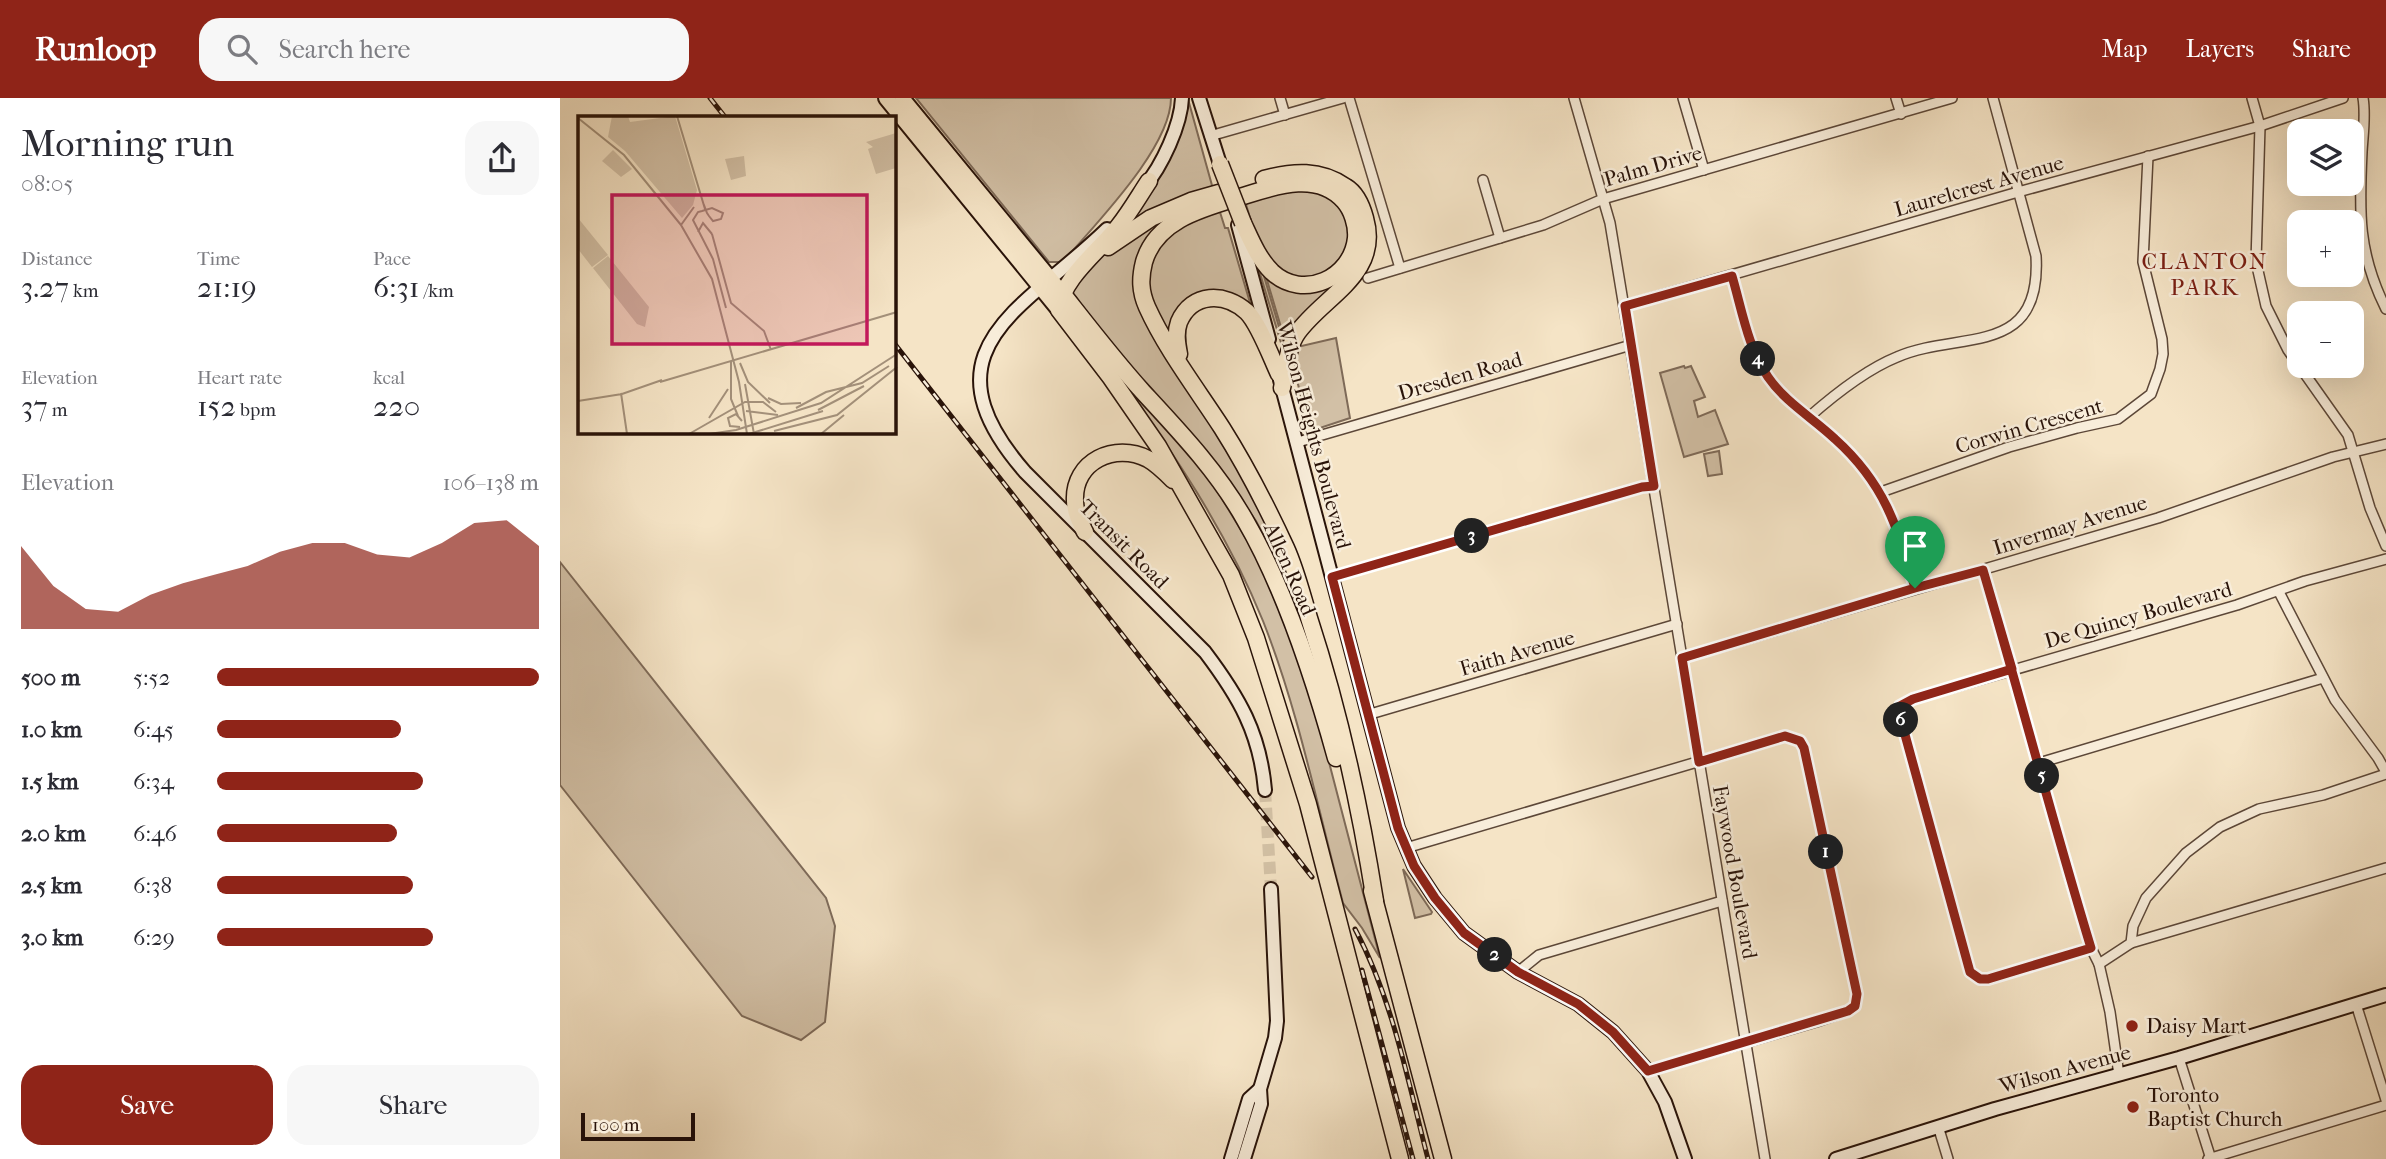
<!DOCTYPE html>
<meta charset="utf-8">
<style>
body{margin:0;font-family:"IM FELL French Canon",serif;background:#f7f7f7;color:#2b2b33;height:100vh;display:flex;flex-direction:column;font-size:26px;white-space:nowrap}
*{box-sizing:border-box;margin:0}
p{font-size:23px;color:#7c7c81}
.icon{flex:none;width:38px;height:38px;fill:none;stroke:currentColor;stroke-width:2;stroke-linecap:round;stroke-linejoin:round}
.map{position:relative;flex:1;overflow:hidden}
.details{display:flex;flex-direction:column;background:#fff;width:560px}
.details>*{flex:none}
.fabs{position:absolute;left:1727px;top:21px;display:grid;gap:14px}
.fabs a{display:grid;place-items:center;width:77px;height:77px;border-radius:14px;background:#fff;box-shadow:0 7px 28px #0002;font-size:35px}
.scale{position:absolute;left:21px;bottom:18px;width:114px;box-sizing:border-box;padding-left:7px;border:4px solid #291309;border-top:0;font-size:19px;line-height:24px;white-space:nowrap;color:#291309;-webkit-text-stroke:5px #f8edda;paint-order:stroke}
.pin{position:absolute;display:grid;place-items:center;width:60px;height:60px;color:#fff;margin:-72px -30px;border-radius:50% 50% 50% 0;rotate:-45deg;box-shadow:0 0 7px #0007}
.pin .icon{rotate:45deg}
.km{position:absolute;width:35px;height:35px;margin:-18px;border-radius:50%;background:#222;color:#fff;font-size:19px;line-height:35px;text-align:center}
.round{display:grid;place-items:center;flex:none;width:74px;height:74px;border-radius:21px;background:#f7f7f7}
.head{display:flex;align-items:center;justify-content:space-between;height:119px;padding:0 21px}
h1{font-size:38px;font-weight:600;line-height:52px}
.stats{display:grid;grid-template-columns:repeat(3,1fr);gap:10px;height:119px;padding:7px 21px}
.stats div{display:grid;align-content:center}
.stats b{font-size:30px;font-weight:600}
.stats small{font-size:19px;font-weight:400}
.stats p{font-size:19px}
.chart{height:196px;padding:14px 21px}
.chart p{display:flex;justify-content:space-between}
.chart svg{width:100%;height:126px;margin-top:7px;fill:#8f2418;opacity:.7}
.cta{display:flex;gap:14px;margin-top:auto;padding:14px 21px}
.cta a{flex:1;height:80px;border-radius:21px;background:#8f2418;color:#fff;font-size:28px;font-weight:600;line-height:80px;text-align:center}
.cta a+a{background:#f7f7f7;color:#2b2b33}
ul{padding:0 21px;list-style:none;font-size:23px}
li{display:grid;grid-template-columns:112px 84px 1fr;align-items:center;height:52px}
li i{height:18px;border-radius:9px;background:#8f2418}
header{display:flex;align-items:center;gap:42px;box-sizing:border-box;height:98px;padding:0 35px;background:#8f2418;color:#fff}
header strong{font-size:33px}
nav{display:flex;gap:38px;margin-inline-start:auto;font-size:24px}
.search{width:490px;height:63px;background:#f7f7f7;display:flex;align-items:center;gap:18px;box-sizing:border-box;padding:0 24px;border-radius:21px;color:#7c7c81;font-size:26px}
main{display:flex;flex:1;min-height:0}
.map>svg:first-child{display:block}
</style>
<header>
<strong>Runloop</strong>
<div class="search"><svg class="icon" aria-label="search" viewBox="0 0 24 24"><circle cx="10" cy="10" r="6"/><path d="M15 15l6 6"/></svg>Search here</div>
<nav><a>Map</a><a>Layers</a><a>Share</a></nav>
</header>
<main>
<section class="details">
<div class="head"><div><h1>Morning run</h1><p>08:05</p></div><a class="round"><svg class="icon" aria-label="share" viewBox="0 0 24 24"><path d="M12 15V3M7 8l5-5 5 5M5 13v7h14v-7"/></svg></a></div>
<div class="stats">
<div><p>Distance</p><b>3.27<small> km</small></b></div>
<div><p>Time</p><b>21:19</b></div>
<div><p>Pace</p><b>6:31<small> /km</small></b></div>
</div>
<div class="stats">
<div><p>Elevation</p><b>37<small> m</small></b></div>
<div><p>Heart rate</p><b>152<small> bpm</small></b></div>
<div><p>kcal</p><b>220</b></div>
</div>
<div class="chart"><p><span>Elevation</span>106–138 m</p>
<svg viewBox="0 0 160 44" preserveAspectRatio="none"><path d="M0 44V15L10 29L20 37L30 38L40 32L50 28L60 25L70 22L80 17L90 14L100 14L110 18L120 19L130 14L140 7L150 6L160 15V44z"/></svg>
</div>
<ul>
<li><b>500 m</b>5:52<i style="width:100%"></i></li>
<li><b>1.0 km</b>6:45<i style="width:57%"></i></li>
<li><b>1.5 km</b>6:34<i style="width:64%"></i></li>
<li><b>2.0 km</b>6:46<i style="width:56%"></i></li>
<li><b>2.5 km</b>6:38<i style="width:61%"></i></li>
<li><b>3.0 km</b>6:29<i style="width:67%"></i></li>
</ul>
<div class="cta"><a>Save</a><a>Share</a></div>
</section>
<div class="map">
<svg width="1826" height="1061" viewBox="0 0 1826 1061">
<rect width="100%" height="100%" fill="#f5e4c6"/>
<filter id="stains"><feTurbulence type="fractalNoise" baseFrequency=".00286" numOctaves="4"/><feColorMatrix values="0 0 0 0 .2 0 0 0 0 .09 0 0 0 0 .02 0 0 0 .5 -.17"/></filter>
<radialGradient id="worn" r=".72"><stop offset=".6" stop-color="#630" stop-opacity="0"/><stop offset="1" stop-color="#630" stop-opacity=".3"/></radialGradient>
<g fill="#d2c0a6" stroke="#7e6a58" stroke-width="2">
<path d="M 356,0 L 611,0 C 611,50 535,126 503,164 L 489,164 Z"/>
<polygon points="628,1 653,91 566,132"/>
<path d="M 755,92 C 763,96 777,102 782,109 C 806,144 771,193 731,178 C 727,176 721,175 717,171 C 699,153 692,127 685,103 L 720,93 Z"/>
<polygon points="659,111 665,130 668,130 693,215 654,195 609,240 589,201 588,163 615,129"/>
<polygon points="619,112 577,170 639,308 692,394 734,486 731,489 696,423 675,393 577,279 509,193 532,167 547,154"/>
<polygon points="695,159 701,168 725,249 725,258"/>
<polygon points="704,172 710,178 782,184 726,246"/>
<polygon points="776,240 790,320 754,332 748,327 734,270 737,249"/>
<polygon points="1124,268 1125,270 1131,268 1145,299 1134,303 1138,319 1155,312 1168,346 1124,359 1100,275"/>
<path d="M 557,276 L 647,376 L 696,457 L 728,531 L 758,622 L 820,860 L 802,830 L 783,805 C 758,712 739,614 703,523 C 667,434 613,354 557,276 Z"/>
<polygon points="1159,353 1162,376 1148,378 1144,356"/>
<polygon points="0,464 266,800 275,828 265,924 241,942 182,918 0,687"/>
<polygon points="843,771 872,814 871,816 855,820"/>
</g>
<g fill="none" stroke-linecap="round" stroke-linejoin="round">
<polyline stroke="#d6c5aa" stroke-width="12" stroke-dasharray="12 6" stroke-linecap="butt" points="705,692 711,791"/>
<g stroke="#5c4738" stroke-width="12">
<g id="street">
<polyline points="720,0 725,17"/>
<polyline points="789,0 840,170"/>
<polyline points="1014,0 1050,125 1205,1061"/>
<polyline points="1123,0 1144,72"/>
<polyline points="1336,0 1341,16"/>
<polyline points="1692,0 1700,28 1696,164 1706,208 1728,252 1788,337 1810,410 1826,448"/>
<path d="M 1803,0 C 1806,17 1803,36 1802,54 C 1799,115 1798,155 1826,211"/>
<polyline points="650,38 783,0"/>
<polyline points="923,82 940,140"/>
<path d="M 1172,179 C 1183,212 1188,250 1208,279 C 1226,305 1252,320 1275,341 C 1326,386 1337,428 1355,490"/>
<polyline points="808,180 983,127 1043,101 1392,0"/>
<polyline points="1064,208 1458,94 1700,28 1783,0"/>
<path d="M 1249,319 C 1274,297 1305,272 1337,259 C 1399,232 1482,261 1476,158 L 1433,0"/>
<polyline points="738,344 1071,247"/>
<polyline points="1321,394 1449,349 1517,330 1558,321 1591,296 1600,271 1603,256 1602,241 1583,164 1588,58"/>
<polyline points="1423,472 1511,784 1531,850 1539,866 1550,914 1559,977"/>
<polyline points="772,479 1082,389 1094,388"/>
<polyline points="1719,494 1775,602 1818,660 1826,674"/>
<polyline points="1122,560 1598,420 1773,359 1826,346"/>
<polyline points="807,617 1117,526"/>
<polyline points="1479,665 1763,580"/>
<polyline points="846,750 1225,638 1240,643 1244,650 1297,896 1295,908 1288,913 1256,924 1088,973"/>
<polyline points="1571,845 1826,770"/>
<polyline points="1531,850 1428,881 1420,881 1410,874 1341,622 1340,609 1353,601 1677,507 1745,483 1826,461"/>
<polyline points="1539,866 1571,845 1573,828 1586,800 1626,755 1660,729 1699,711 1763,697 1826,676"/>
<polyline points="958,874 979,857 1162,803"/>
<polyline points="1796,906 1826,1002"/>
<polyline points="1619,960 1651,1061"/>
<polyline points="1378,1028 1388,1061"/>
<polyline points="1648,1061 1826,1007"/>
</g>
</g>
<g stroke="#291309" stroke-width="16">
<g id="secondary">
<polyline points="639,0 660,66"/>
<path d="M 584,89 C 602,68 621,27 622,0"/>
<polyline points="678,127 709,241"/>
<path d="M 547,131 C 465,211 358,251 465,374 L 645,554 C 679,599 700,635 705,692"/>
<polyline points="720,282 838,730 854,768 875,800 904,835 958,874 1018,906 1053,934 1088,973 1105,1004 1125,1061"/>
<polyline points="671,1061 689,1001 700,991"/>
<polyline points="684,1061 701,1006 700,991 715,940 717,923 711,791"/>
<polyline points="1276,1061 1435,1011 1619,960 1826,897"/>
</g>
</g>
<g stroke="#291309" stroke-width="18">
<g id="primary">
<polyline points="326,0 499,212"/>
<polyline points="342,0 502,195"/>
</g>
</g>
<g stroke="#291309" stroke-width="19">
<g id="highway">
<path d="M 704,81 C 733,73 760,71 786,89 C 796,95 802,109 805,120 C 821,176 765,197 738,234 C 727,249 726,272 722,290"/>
<path d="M 589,83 C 579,98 570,114 558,129 C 540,152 500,182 499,212 L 551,280 L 598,348 L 671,477 L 696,540 L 748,706 L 840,1061"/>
<path d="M 683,125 C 691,142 698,160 712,174 C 743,203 792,180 796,140 C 797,127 792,112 784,103 C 756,71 710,90 677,100 C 640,111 596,123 584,164 C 580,180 580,193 587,209 C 606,251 636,290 662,330 C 686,368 707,409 726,450 C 736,472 742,497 749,520 C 779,612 800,708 815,803"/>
<polyline points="548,149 591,120 631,103 659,95"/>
<path d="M 502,195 C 528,228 554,262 583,294 C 620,334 658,374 685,422 C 724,489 755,584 776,660"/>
<path d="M 619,256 C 617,246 615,235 619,224 C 632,194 665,194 687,214 C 699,226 711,259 719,276"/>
<path d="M 525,434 C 520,424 515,414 515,403 C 513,363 555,344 588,361 C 597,366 605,374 613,382"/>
<polyline points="812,793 883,1061"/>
</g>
</g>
<use href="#street" stroke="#f8edda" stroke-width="9"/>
<use href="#secondary" stroke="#f8edda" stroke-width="12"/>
<use href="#primary" stroke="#f5e4c6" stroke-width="14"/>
<use href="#highway" stroke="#f5e4c6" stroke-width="16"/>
<g stroke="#291309" stroke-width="5">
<g id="rail">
<polyline points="150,0 165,19"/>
<polyline points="334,245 752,779"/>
<path d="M 795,831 C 833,902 848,984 868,1061"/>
<polyline points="802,872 853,1061"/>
</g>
</g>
<use href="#rail" stroke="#f8edda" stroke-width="2.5" stroke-dasharray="8" stroke-linecap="butt"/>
<g stroke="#291309" stroke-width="19" stroke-linecap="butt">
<polyline id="highway-bridge" points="660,66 683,125"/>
</g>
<use href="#highway-bridge" stroke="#f5e4c6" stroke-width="16"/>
</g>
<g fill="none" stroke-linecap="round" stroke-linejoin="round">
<g stroke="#fff" stroke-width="14">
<path id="route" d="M 1355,490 L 1122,560 L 1139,664 L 1225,638 L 1240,643 L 1244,650 L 1297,896 L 1295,908 L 1288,913 L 1088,973 L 1053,934 L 1018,906 L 958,874 L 904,835 L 875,800 L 854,768 L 838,730 L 772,479 L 1082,389 L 1094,388 L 1065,208 L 1172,178 C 1182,212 1188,250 1208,279 C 1226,305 1253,320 1275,341 C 1325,386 1337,428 1355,490 L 1423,472 C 1460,598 1493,725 1531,850 L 1428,881 L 1420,881 L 1410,874 L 1341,622 L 1340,608 L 1353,601 L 1452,571 L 1423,472 L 1355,490"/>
</g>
<use href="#route" stroke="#8f2418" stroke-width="9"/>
</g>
<g fill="#8f2418" stroke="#f8edda" stroke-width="2.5">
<circle cx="1572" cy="928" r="7"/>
<circle cx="1573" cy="1009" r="7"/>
</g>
<g text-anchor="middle" stroke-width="5" stroke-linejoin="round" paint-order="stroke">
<g font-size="21" fill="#291309" stroke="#f8edda">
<text transform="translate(1093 68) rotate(-16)" y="7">Palm Drive</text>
<text transform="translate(1419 88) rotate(-16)" y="7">Laurelcrest Avenue</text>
<text transform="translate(900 278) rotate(-16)" y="7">Dresden Road</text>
<text transform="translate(1469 328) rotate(-16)" y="7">Corwin Crescent</text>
<text transform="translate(754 337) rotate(75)" y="7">Wilson Heights Boulevard</text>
<text transform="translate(1510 427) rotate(-17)" y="7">Invermay Avenue</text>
<text transform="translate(564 446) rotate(45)" y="7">Transit Road</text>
<text transform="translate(730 471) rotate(66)" y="7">Allen Road</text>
<text transform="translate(1578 517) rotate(-16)" y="7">De Quincy Boulevard</text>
<text transform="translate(957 555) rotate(-16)" y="7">Faith Avenue</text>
<text transform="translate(1175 774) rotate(80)" y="7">Faywood Boulevard</text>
<text transform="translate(1505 971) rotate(-15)" y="7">Wilson Avenue</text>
</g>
<g font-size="21" fill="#291309" stroke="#f8edda" text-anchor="start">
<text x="1586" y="935">Daisy Mart</text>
<text x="1587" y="1004">Toronto<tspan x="1587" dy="24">Baptist Church</tspan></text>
</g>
<g font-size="23" letter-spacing="2" fill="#7a1f14" stroke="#f8edda">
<text x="1645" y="171">CLANTON<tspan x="1645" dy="26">PARK</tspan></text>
</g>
</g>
<g transform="translate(18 18)">
<rect width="318" height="318" fill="#f5e4c6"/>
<path d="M 34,0 L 50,0 L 52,6 L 97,0 L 119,74 L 115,89 L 104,102 L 47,35 L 30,21 ZM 318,17 L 318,52 L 298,58 L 290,33 L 295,31 L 288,26 ZM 35,34 L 54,53 L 43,61 L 24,45 ZM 166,40 L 168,60 L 153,64 L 147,43 ZM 0,102 L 30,139 L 14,151 L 0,133 ZM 30,140 L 71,191 L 67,211 L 59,208 L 15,152 Z" fill="#d2c0a6"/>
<path fill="none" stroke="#a3907a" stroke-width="2" d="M 99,0 L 127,93M 0,2 L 46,39 L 103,109M 126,89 L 129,97 L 131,100 L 135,105 L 143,103 L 145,97 L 134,92 L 124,95 L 120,96 L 115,104 L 135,143 L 148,192M 116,91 L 103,109 L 134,163 L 161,266 L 169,318M 120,116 L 125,107 L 134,118M 134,118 L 153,187 L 186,215 L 193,234M 153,245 L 153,283 L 160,300M 162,247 L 170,266 L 192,287M 82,266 L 319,196M 167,268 L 176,318M 43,277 L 49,318M 190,282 L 203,288 L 223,287M 0,285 L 44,278 L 84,264M 218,292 L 248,276 L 284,267 L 311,250M 240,294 L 286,270M 168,295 L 200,299M 131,302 L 150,273M 162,311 L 152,310 L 150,302 L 158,298 L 164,305M 196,315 L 259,299 L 319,251M 111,318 L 167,286 L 185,286 L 198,296M 131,318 L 158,314 L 243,287 L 319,238M 171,318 L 245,295M 243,318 L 266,299"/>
<path fill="#c2185b" fill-opacity="0.15" stroke="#c2185b" stroke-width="3.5" d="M 34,79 L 289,79 L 289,228 L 34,228 Z"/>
<rect width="318" height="318" fill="none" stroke="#291309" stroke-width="3.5"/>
</g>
<rect width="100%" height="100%" filter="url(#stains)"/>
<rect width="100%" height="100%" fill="url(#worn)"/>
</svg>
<div class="fabs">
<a><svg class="icon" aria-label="layers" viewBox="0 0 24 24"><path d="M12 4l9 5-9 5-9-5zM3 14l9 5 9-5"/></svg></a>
<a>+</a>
<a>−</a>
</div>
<div class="scale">100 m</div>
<div class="pin" style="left:1355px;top:490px;background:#1e9e55"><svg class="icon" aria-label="arrive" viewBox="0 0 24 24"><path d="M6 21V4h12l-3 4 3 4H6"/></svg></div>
<b class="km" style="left:1266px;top:754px">1</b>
<b class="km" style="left:935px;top:857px">2</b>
<b class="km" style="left:912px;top:438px">3</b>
<b class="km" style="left:1198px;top:261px">4</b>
<b class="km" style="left:1482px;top:678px">5</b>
<b class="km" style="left:1341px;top:622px">6</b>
</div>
</main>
